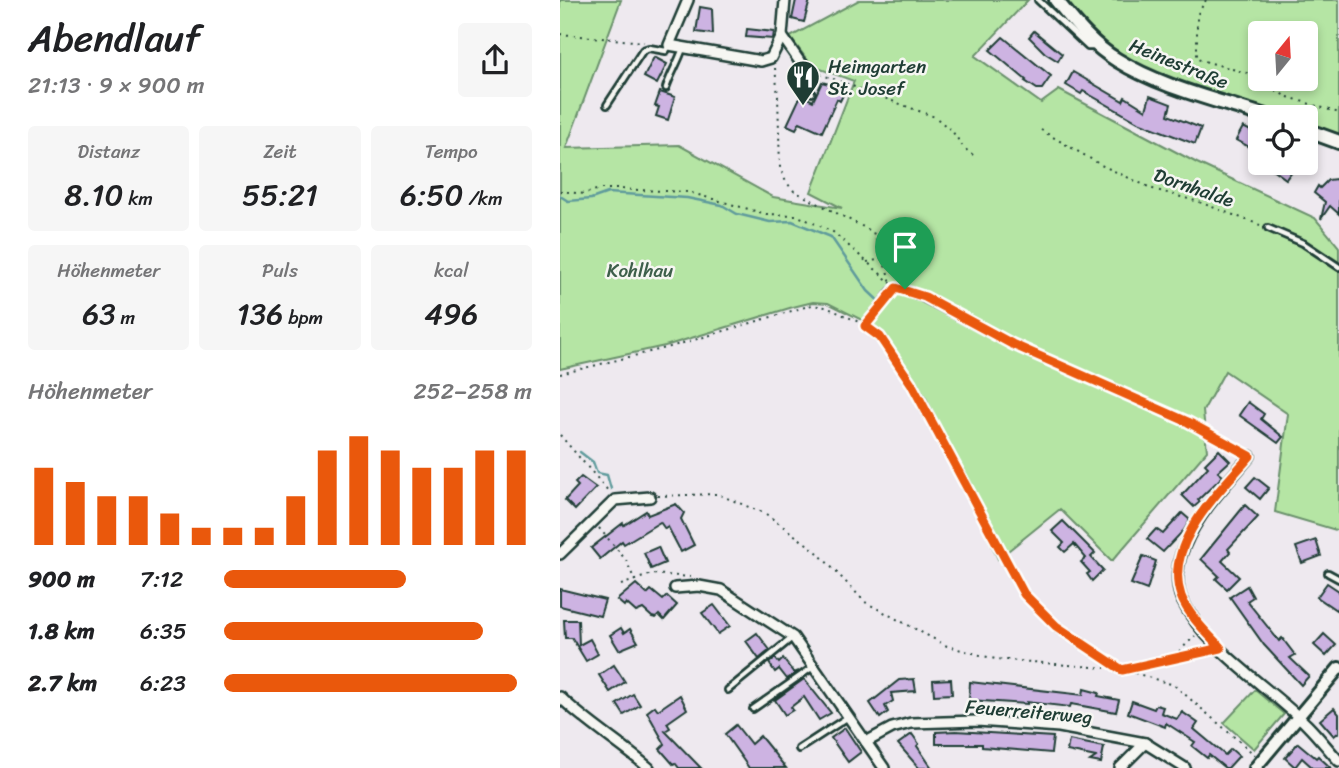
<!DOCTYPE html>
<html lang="de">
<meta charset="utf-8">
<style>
body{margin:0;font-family:Sriracha,sans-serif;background:#f6f6f6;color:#202124;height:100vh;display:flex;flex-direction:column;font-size:26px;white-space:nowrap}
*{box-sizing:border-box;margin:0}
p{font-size:23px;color:#757577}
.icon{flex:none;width:38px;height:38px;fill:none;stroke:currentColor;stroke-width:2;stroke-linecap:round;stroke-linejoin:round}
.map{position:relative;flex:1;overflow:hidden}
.panel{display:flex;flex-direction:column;background:#fff;width:560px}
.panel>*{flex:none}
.needle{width:46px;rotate:18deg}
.controls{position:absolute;left:688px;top:21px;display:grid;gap:14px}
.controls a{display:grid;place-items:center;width:70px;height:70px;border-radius:7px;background:#fff;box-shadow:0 4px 10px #0003;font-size:35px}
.pin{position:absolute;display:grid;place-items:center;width:60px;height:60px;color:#fff;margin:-72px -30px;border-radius:50% 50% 50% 0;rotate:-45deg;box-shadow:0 0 7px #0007}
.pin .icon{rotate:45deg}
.round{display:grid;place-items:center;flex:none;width:74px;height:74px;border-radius:7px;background:#f6f6f6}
.summary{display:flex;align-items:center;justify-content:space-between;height:119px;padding:0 28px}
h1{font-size:38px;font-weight:600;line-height:52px}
.stats{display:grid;grid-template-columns:repeat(3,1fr);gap:10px;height:119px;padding:7px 28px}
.stats div{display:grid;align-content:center;border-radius:7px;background:#f6f6f6;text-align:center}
.stats b{font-size:30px;font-weight:600}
.stats small{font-size:19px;font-weight:400}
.stats p{font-size:19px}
.chart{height:196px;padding:14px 28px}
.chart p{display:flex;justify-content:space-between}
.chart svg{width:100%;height:126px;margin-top:7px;stroke:#ea580c;stroke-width:6}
ul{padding:0 28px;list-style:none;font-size:23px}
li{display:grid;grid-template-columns:112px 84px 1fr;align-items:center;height:52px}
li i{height:18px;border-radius:9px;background:#ea580c}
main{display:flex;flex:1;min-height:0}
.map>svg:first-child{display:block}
</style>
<main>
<section class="panel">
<div class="summary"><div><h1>Abendlauf</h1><p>21:13 · 9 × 900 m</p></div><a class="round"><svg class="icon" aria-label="share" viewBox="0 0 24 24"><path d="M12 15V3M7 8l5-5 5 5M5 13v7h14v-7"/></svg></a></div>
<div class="stats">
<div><p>Distanz</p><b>8.10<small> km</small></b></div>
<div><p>Zeit</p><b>55:21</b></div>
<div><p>Tempo</p><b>6:50<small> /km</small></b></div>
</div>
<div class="stats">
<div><p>Höhenmeter</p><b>63<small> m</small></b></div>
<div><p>Puls</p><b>136<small> bpm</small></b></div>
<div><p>kcal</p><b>496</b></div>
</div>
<div class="chart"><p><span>Höhenmeter</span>252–258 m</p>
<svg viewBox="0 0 160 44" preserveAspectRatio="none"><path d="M5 44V17M15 44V22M25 44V27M35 44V27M45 44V33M55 44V38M65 44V38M75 44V38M85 44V27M95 44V11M105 44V6M115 44V11M125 44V17M135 44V17M145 44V11M155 44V11"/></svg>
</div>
<ul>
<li><b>900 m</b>7:12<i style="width:59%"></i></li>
<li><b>1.8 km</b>6:35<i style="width:84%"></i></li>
<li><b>2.7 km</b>6:23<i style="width:95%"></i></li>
</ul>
</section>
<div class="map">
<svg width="779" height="768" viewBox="0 0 779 768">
<rect width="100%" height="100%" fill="#eee9ef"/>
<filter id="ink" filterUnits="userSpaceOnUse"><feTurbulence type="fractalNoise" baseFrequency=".0143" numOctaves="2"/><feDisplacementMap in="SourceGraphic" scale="14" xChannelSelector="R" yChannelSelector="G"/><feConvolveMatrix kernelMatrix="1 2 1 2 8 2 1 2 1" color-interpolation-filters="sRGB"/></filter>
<g filter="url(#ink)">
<g fill="#b5e5a4" stroke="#6a916c" stroke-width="2" fill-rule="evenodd">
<polygon points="0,0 61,0 6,148 119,145 213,197 282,208 251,192 294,81 252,66 230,37 299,0 468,0 415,56 481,103 499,90 637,163 755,218 779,247 779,531 715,512 728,414 665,371 643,411 647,451 552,561 500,509 438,559 366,398 314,326 268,303 253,302 233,307 105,346 0,369"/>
<path d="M 496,0 L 779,0 L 779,134 L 746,124 L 746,117 L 722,117 L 614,85 L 557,60 ZM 700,33 L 746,33 L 746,79 L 700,79 Z"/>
<polygon points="695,690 724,714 694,749 664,723"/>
</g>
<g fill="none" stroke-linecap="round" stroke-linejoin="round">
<g stroke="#5f9b9c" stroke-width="2.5">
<polyline points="0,196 8,201 31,199 48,193 127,198 162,205 177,214 210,222 232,221 271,237 308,291 325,307"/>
<polyline points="20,452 33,462 37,473 47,475 51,489"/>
</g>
</g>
<g fill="#cdb3e2" stroke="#1f3d34" stroke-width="2">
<polygon points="236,0 250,0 244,22 232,19"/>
<polygon points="140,7 152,9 153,34 136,32"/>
<polygon points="187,29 214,32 213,39 186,37"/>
<polygon points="474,31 502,54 498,61 485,53 469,37"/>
<polygon points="443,37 491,76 482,89 477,89 465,81 466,80 430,50"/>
<polygon points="94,57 107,64 97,84 84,77"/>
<polygon points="513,72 563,101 565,97 586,110 590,96 611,104 608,115 641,128 635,144 578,122 523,91 521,94 506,85"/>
<polygon points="262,82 286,89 280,101 277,99 262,132 240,122 236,129 227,125 241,95 253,101"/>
<polygon points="100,92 115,97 108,120 96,116 99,107 95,106"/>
<polygon points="683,127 695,133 692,140 698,144 700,141 700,163 690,157 695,150 676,140"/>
<polygon points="704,163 738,163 726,179"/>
<polygon points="776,179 779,187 779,214 770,206 761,219 765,202 754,193 758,186 760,188 768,180"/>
<polygon points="688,402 704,414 701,419 723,437 718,443 679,415"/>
<polygon points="659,450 670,461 658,472 663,476 638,500 640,502 634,507 622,495 648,467 645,464"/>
<polygon points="21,477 36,488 15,510 5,500 18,486 15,483"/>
<polygon points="695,477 709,488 700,499 686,487"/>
<polygon points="116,504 124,513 121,519 134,545 121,552 108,527 105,529 100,522 64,544 62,541 40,559 31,548 63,523 64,525 86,511 88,515"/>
<polygon points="685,505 698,517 668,549 670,552 662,561 679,577 667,589 656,579 659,576 641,559"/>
<polygon points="622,513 630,520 624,530 603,552 587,539 596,529 603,534"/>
<polygon points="503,521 535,553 531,557 543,570 532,581 527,574 530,572 521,562 526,558 514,544 505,552 500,547 504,543 492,531"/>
<polygon points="756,540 761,556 742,563 736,547"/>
<polygon points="98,547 105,563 91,569 84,553"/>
<polygon points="583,556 596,561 587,590 571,584"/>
<polygon points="767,583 779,591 779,605 776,610 757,597"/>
<polygon points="76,584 87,594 91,590 103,600 107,596 117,605 104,620 99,615 96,618 92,617 83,609 76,612 66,603 64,606 57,600"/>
<polygon points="687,586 693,597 687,601 719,641 722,638 735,655 730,658 749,676 741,685 704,645 670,597"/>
<polygon points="0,589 45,600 40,616 0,606"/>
<polygon points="154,605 170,626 158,634 142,613"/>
<polygon points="4,620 18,620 19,645 30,639 38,654 26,661 12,638 5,638"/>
<polygon points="61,628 64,633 70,629 78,642 59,650 50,635"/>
<polygon points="197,633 210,650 199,659 186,641"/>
<polygon points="764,634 776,645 766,656 754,645"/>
<polygon points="215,658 219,663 223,659 234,673 239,671 227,679 219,669 215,672 209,663"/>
<polygon points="54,665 65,682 50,692 39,675"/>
<polygon points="244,679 271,713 259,720 244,697 231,707 233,710 225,715 215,700"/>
<polygon points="354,679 356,691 331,693 333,701 325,706 328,712 320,718 310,703 339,680"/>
<polygon points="391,679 392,694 374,695 373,680"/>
<polygon points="410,682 523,695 524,689 539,693 538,696 559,700 556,712 511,704 510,707 467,702 467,704 409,700"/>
<polygon points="73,694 80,705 64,715 57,704"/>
<polygon points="120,695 127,709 107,723 110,728 105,731 141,768 119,768 115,763 113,764 100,749 105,744 87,712 95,706 98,710"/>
<polygon points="572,701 594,709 596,705 603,707 601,713 617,719 622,712 638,723 634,729 665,755 671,749 679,756 668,768 665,768 649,755 647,758 632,746 635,742 606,723 605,727 568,713"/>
<polygon points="774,708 779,714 779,732 774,736 760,720"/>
<polygon points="176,725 191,744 200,736 226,768 189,768 165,734"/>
<polygon points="285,728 301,752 288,762 271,738"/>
<polygon points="396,731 493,737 491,753 422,747 422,744 376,744 376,732"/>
<polygon points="352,734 359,744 357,746 372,768 359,768 338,744"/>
<polygon points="509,740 544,747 541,763 530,761 536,757 507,751"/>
<polygon points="738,743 756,758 758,756 771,768 753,768 742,758 735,767 725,758"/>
</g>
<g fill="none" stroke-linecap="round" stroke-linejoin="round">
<g stroke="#1f3d34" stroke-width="10">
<g id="service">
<polyline points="478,0 528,47 535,47"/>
<polyline points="240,63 240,88 252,93"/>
<path d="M 106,88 C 111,73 118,63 123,48"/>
<polyline points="47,105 83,50 89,48 106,51 109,45"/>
<polyline points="708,228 743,243 779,267"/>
<polyline points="768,573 779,579"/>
<polyline points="562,670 496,626 464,594 351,383 320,337 305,326 331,291 336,288 345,289 452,344 628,422 690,456"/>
<polyline points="168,690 232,638"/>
<polyline points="193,709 253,667"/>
<polyline points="239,749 288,717"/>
</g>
</g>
<g stroke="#1f3d34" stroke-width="14">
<g id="minor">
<polyline points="128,0 109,45 201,61 211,58 222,36 225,0"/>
<polyline points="222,36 240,62 252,71"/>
<path d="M 690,456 C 666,484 638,513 624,547 C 617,562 615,584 622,600 C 646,649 709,687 747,725 C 758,736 768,749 779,761"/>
<polyline points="0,554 55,500 90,497"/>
<polyline points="115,588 139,586 161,590 233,637 324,768"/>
<path d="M 0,697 C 28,724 60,743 89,768"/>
<polyline points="306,742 332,728 351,723 417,721 499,727 585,743 625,768"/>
<polyline points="560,768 585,743"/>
</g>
</g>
<g stroke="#1f3d34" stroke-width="16">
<polyline id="tertiary" points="695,768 779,668"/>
</g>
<g stroke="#1f3d34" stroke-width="18">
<g id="secondary">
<path d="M 496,0 C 514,22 532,45 557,60 C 602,88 658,100 708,117"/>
<polyline points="746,130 779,142"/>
</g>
</g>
<g stroke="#1f3d34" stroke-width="2" stroke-dasharray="2 5" stroke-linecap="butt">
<polyline points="646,0 637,15 637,59 690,74 725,96 779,113"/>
<polyline points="0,34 84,42"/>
<polyline points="215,68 218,96 220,168 226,182 234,191 313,232 331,282"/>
<polyline points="260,74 375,117 392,131 404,148 417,158"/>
<polyline points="481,130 541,165 593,189 639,202 700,225"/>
<polyline points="0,191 24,194 39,189 55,189 128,192 206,214 236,215 273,232 332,284"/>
<polyline points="307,262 322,259"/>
<polyline points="0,374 110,347 252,305 266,307 301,323"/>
<polyline points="0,435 50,493"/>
<polyline points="98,496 157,494 206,514 255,550 305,602 387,646 435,659 545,668"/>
<polyline points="39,528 66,560 75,581"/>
<polyline points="61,585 92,574 132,577"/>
<polyline points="613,658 649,650"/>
<polyline points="567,668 612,658 635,636"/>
<polyline points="568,671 614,685 695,755"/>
</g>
<use href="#service" stroke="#f6f6f2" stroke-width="4.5"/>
<use href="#minor" stroke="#f6f6f2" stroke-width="9"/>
<use href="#tertiary" stroke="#f6f6f2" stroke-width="10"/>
<use href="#secondary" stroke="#f6f6f2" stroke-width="12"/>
</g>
</g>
<g fill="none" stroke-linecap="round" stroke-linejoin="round" filter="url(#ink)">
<g stroke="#fff" stroke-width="14">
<path id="route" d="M 336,288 L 365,297 L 452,344 L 628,422 L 690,456 C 659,492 603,544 621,596 C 628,615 647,633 661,648 L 562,670 L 496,626 L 464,594 L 351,383 L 320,337 L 305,326 Z"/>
</g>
<use href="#route" stroke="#ea580c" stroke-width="9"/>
</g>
<defs>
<g id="restaurant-pin" transform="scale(1.75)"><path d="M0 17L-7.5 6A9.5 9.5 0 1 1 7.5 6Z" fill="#1f3d34" stroke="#f6f6f2"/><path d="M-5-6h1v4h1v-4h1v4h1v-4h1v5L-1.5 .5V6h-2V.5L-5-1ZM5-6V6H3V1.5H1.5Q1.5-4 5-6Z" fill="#fff"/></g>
</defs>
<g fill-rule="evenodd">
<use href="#restaurant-pin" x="243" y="77"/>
</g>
<g text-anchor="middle" stroke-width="5" stroke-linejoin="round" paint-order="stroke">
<g font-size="19" fill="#1f3d34" stroke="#f6f6f2">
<text transform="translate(619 63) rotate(22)" y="7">Heinestraße</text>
<text transform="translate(634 187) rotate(19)" y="7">Dornhalde</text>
<text transform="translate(469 711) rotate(5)" y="7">Feuerreiterweg</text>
</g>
<g font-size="19" fill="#1f3d34" stroke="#f6f6f2" text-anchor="start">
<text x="268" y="73">Heimgarten<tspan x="268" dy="22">St. Josef</tspan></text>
</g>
<g font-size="19" fill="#3d5f4a" stroke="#f6f6f2">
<text x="80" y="277">Kohlhau</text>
</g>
</g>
</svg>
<div class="controls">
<a><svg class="needle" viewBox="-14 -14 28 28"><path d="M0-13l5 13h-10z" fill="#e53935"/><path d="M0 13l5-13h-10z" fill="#757577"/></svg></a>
<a><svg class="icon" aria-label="locate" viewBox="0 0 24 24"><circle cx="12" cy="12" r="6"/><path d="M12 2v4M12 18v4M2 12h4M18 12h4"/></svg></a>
</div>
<div class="pin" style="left:345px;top:289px;background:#1e9e55"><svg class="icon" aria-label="arrive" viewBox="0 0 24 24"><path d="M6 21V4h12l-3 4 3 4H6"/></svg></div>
</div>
</main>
